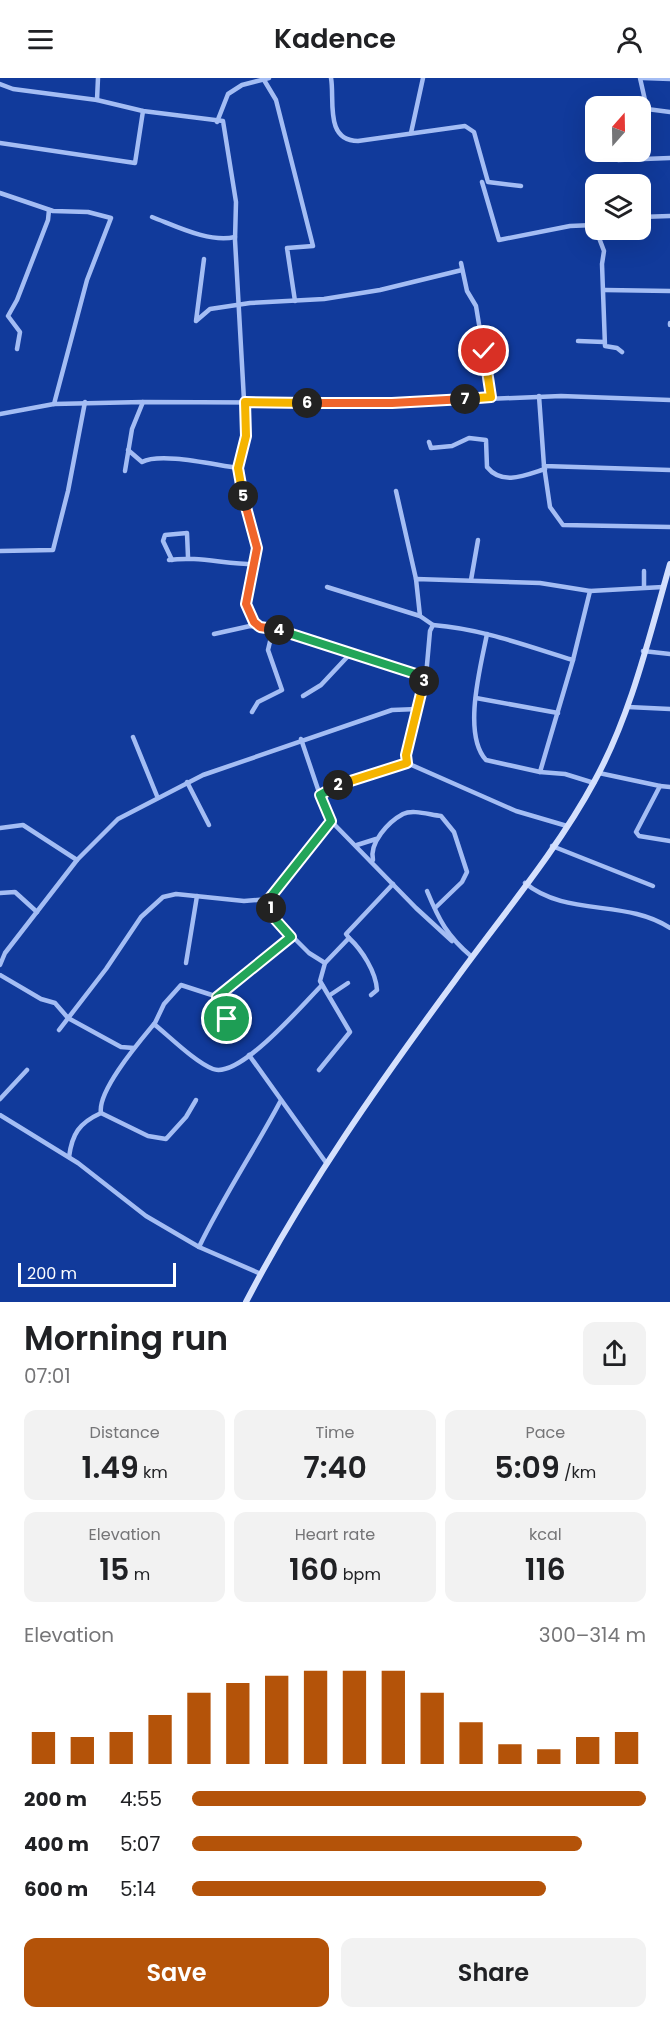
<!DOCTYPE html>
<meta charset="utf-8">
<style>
body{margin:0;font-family:Poppins,sans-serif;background:#f2f2f2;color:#202124;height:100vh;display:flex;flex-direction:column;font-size:22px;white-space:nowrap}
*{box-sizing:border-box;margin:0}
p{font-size:20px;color:#757577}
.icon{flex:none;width:33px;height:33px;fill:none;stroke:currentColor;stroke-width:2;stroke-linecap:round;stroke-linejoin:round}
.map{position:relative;height:1224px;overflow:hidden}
.details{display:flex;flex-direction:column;background:#fff;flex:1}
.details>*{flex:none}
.needle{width:39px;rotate:20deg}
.buttons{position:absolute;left:585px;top:18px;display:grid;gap:12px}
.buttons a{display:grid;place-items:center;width:66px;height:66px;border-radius:12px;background:#fff;box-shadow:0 6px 24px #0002;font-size:30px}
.scale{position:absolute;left:18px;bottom:15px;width:158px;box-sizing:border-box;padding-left:6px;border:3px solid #fff;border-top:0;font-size:16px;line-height:21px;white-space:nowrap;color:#fff;-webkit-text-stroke:4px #113a9b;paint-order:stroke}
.pin{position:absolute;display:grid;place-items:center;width:51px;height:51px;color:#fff;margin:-26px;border:3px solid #fff;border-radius:50%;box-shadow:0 2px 6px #0007}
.km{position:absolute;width:30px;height:30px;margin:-15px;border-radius:50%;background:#222;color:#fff;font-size:16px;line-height:30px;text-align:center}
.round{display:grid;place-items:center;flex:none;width:63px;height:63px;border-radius:12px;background:#f2f2f2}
.summary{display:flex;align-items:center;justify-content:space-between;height:102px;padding:0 24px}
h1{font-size:33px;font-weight:600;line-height:45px}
.figures{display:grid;grid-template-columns:repeat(3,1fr);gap:9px;height:102px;padding:6px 24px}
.figures div{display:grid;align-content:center;border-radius:12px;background:#f2f2f2;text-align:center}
.figures b{font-size:30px;font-weight:600}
.figures small{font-size:16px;font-weight:400}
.figures p{font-size:16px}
.chart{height:168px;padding:12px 24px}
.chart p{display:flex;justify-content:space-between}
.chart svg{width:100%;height:108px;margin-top:6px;stroke:#b45309;stroke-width:6}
.cta{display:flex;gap:12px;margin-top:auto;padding:12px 24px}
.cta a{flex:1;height:69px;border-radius:12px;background:#b45309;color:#fff;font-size:24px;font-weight:600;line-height:69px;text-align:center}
.cta a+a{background:#f2f2f2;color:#202124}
ul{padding:0 24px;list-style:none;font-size:20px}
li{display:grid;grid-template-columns:96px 72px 1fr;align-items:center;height:45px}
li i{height:15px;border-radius:8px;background:#b45309}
header{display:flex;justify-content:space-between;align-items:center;height:78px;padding:0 24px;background:#fff;font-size:27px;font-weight:600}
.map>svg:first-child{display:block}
</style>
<header><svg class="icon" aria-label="menu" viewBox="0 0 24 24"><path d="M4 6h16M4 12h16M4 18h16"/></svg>Kadence<svg class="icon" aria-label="person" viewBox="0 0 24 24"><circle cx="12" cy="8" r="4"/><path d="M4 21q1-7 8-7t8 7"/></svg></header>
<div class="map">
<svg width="670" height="1224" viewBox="0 0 670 1224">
<rect width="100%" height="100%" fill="#113a9b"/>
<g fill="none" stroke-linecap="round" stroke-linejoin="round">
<g stroke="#a4bdf4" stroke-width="4.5">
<path d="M 331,0 C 335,20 324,63 358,63 L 465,48 L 474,54 L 488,104 L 521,108"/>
<polyline points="640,0 647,31 670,34"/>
<polyline points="643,0 670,1"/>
<polyline points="264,2 276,22 313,168 287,170 295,223"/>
<polyline points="0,6 13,11 97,22 143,33 223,43 236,124 235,162 246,358 238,390 257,470 246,526 250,539 260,548"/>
<polyline points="97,22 98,0"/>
<polyline points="217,44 228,16 242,7 269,0"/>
<polyline points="411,55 423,0"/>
<polyline points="0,65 135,85 143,33"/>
<polyline points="618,82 670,80"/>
<polyline points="482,104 499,162 570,148 594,147"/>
<polyline points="0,115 53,133 88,134 111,140 87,202 54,326 143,324 392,325 561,318 670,322"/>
<path d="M 152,139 C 176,148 209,165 235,159"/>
<polyline points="640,139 670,138"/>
<polyline points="596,152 604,173 602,186 605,268 617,270 622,274"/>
<polyline points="204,181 196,243 210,231 250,225 324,221 380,212 462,192"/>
<polyline points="461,185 467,213 476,228 491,319"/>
<polyline points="605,212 670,213"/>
<polyline points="670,245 670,247"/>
<polyline points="578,263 604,264"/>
<polyline points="17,271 20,254 8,238 17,222 48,142 49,132"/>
<polyline points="539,318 544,388 670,392"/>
<polyline points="0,336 54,326"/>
<path d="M 429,364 L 431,370 L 452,368 L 469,360 L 486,362 L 487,389 C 502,408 526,397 545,391"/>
<path d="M 128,372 L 142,384 C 161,374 214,387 238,390"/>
<polyline points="544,388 550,429 563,447 670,449"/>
<polyline points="125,393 132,351 143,324"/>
<polyline points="396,413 416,501"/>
<polyline points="0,473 53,472 68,413 85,324"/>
<path d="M 169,482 C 197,478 225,486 254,486"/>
<polyline points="172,482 163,463 165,457 187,455 188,479"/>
<polyline points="471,502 478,462"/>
<polyline points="327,509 420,538"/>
<polyline points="644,509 644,493"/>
<polyline points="590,513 663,509"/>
<polyline points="433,547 420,538 416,501 540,505 590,513 573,582"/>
<polyline points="214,556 250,548 267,549 425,599"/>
<path d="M 487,556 C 481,587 462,656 486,682 L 540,694"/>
<polyline points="643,573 670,576"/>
<polyline points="303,618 321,607 350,576"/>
<polyline points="476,620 558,635"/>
<polyline points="628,629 670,631"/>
<polyline points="252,634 258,624 282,612 268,572 273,551"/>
<polyline points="133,659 157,718"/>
<polyline points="301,661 324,729 331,743 416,830 452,863"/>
<path d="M 407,685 L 417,630 L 426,598 L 430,553 L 433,547 C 483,551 527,568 573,582 L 540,694 L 565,696 L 594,705"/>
<polyline points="599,695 660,708 636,754 639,758 670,763"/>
<polyline points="187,704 209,747"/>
<polyline points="660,708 670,709"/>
<polyline points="319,717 338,707 407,685 516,733 567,748"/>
<polyline points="0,750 23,747 77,782"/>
<polyline points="357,767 376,761"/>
<polyline points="552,768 653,808"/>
<path d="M 373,782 C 369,765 388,744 403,736 C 413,731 430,737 441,738 L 454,754 L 467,794 L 462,804 L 435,830"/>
<path d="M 525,805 C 566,839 627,821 670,850"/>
<path d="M 427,813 C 439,842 447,858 472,879"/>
<polyline points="0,815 15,814 37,834"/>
<polyline points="269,821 274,840 309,875 325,885 320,903 350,954 319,992"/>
<path d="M 349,860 C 362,872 376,894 377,912 L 371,917"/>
<polyline points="186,885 197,818"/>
<polyline points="325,885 349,860 346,856 393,806"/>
<polyline points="0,887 5,875 77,782 118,741 203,697 392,632 418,631"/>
<polyline points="0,897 41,921 55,925 68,940 121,969 134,970"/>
<polyline points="330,917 348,905"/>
<polyline points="217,919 229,948 224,959"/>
<polyline points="154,947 164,926 181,907 218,919 291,859"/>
<polyline points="59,952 106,891 141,839 163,819 176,816 244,823 269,821 331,743"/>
<polyline points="249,977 327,1086"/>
<polyline points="0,1021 27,992"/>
<path d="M 101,1035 C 97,1013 140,963 154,946 C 170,959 195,984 213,991 C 240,1001 303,926 322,907"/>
<polyline points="0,1037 78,1085 146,1138 199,1169 261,1196"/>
<path d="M 69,1079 C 72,1056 79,1045 101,1035 L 148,1058 L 166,1061 L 186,1039 L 196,1022"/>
<path d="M 199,1169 C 223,1119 254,1073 280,1024"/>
</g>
<path stroke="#d4e0fd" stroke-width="6" d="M 246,1224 C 305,1110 380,1004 456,901 C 501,839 558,771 594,704 C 631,637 649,559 670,486"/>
</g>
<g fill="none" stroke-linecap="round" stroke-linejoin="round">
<g stroke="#fff" stroke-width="12">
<polyline id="split-1" points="227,941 220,932 217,919 291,859 274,840 271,830"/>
</g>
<g stroke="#fff" stroke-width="12">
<polyline id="split-2" points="271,830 269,821 331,743 320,717 338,707"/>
</g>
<g stroke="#fff" stroke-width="12">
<polyline id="split-3" points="338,707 407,685 406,677 424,603"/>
</g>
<g stroke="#fff" stroke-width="12">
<polyline id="split-4" points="279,552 425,599 424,603"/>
</g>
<g stroke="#fff" stroke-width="12">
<polyline id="split-5" points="243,418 257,470 246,526 254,544 260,549 279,552"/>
</g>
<g stroke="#fff" stroke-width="12">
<polyline id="split-6" points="243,418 238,390 246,358 245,324 307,325"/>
</g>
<g stroke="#fff" stroke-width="12">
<polyline id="split-7" points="307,325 392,325 465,321"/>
</g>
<g stroke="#fff" stroke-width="12">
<polyline id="split-8" points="465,321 491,319 484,273"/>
</g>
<use href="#split-1" stroke="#22a559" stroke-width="8"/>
<use href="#split-2" stroke="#22a559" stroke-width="8"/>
<use href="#split-3" stroke="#f5b400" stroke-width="8"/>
<use href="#split-4" stroke="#22a559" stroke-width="8"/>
<use href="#split-5" stroke="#f0652b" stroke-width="8"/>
<use href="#split-6" stroke="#f5b400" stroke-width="8"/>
<use href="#split-7" stroke="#f0652b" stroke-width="8"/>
<use href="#split-8" stroke="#f5b400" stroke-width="8"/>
</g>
</svg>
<div class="buttons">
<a><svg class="needle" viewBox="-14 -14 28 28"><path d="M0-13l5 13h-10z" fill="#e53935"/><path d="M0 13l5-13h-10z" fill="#757577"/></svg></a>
<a><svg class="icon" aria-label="layers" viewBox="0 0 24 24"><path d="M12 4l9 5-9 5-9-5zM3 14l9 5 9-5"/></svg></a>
</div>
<div class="scale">200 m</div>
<div class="pin" style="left:227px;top:941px;background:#1e9e55"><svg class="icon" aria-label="arrive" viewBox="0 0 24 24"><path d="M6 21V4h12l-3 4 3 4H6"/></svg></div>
<div class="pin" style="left:484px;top:273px;background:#d93025"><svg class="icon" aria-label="check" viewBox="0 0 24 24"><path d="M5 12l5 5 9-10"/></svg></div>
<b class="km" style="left:271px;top:830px">1</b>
<b class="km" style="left:338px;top:707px">2</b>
<b class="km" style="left:424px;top:603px">3</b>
<b class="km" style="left:279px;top:552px">4</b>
<b class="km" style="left:243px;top:418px">5</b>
<b class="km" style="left:307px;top:325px">6</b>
<b class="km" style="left:465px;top:321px">7</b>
</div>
<section class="details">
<div class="summary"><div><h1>Morning run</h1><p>07:01</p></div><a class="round"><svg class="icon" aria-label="share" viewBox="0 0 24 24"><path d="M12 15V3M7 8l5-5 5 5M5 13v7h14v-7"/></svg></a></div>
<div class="figures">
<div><p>Distance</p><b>1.49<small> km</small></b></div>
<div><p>Time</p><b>7:40</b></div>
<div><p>Pace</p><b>5:09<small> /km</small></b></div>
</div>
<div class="figures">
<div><p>Elevation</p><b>15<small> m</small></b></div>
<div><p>Heart rate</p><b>160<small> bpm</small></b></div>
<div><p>kcal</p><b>116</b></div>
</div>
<div class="chart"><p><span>Elevation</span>300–314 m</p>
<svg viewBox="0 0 160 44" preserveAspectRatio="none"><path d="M5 44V31M15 44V33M25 44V31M35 44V24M45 44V15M55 44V11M65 44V8M75 44V6M85 44V6M95 44V6M105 44V15M115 44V27M125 44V36M135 44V38M145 44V33M155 44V31"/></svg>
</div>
<ul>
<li><b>200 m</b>4:55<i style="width:100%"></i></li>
<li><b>400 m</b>5:07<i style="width:86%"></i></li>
<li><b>600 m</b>5:14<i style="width:78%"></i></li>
</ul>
<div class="cta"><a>Save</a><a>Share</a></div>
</section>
